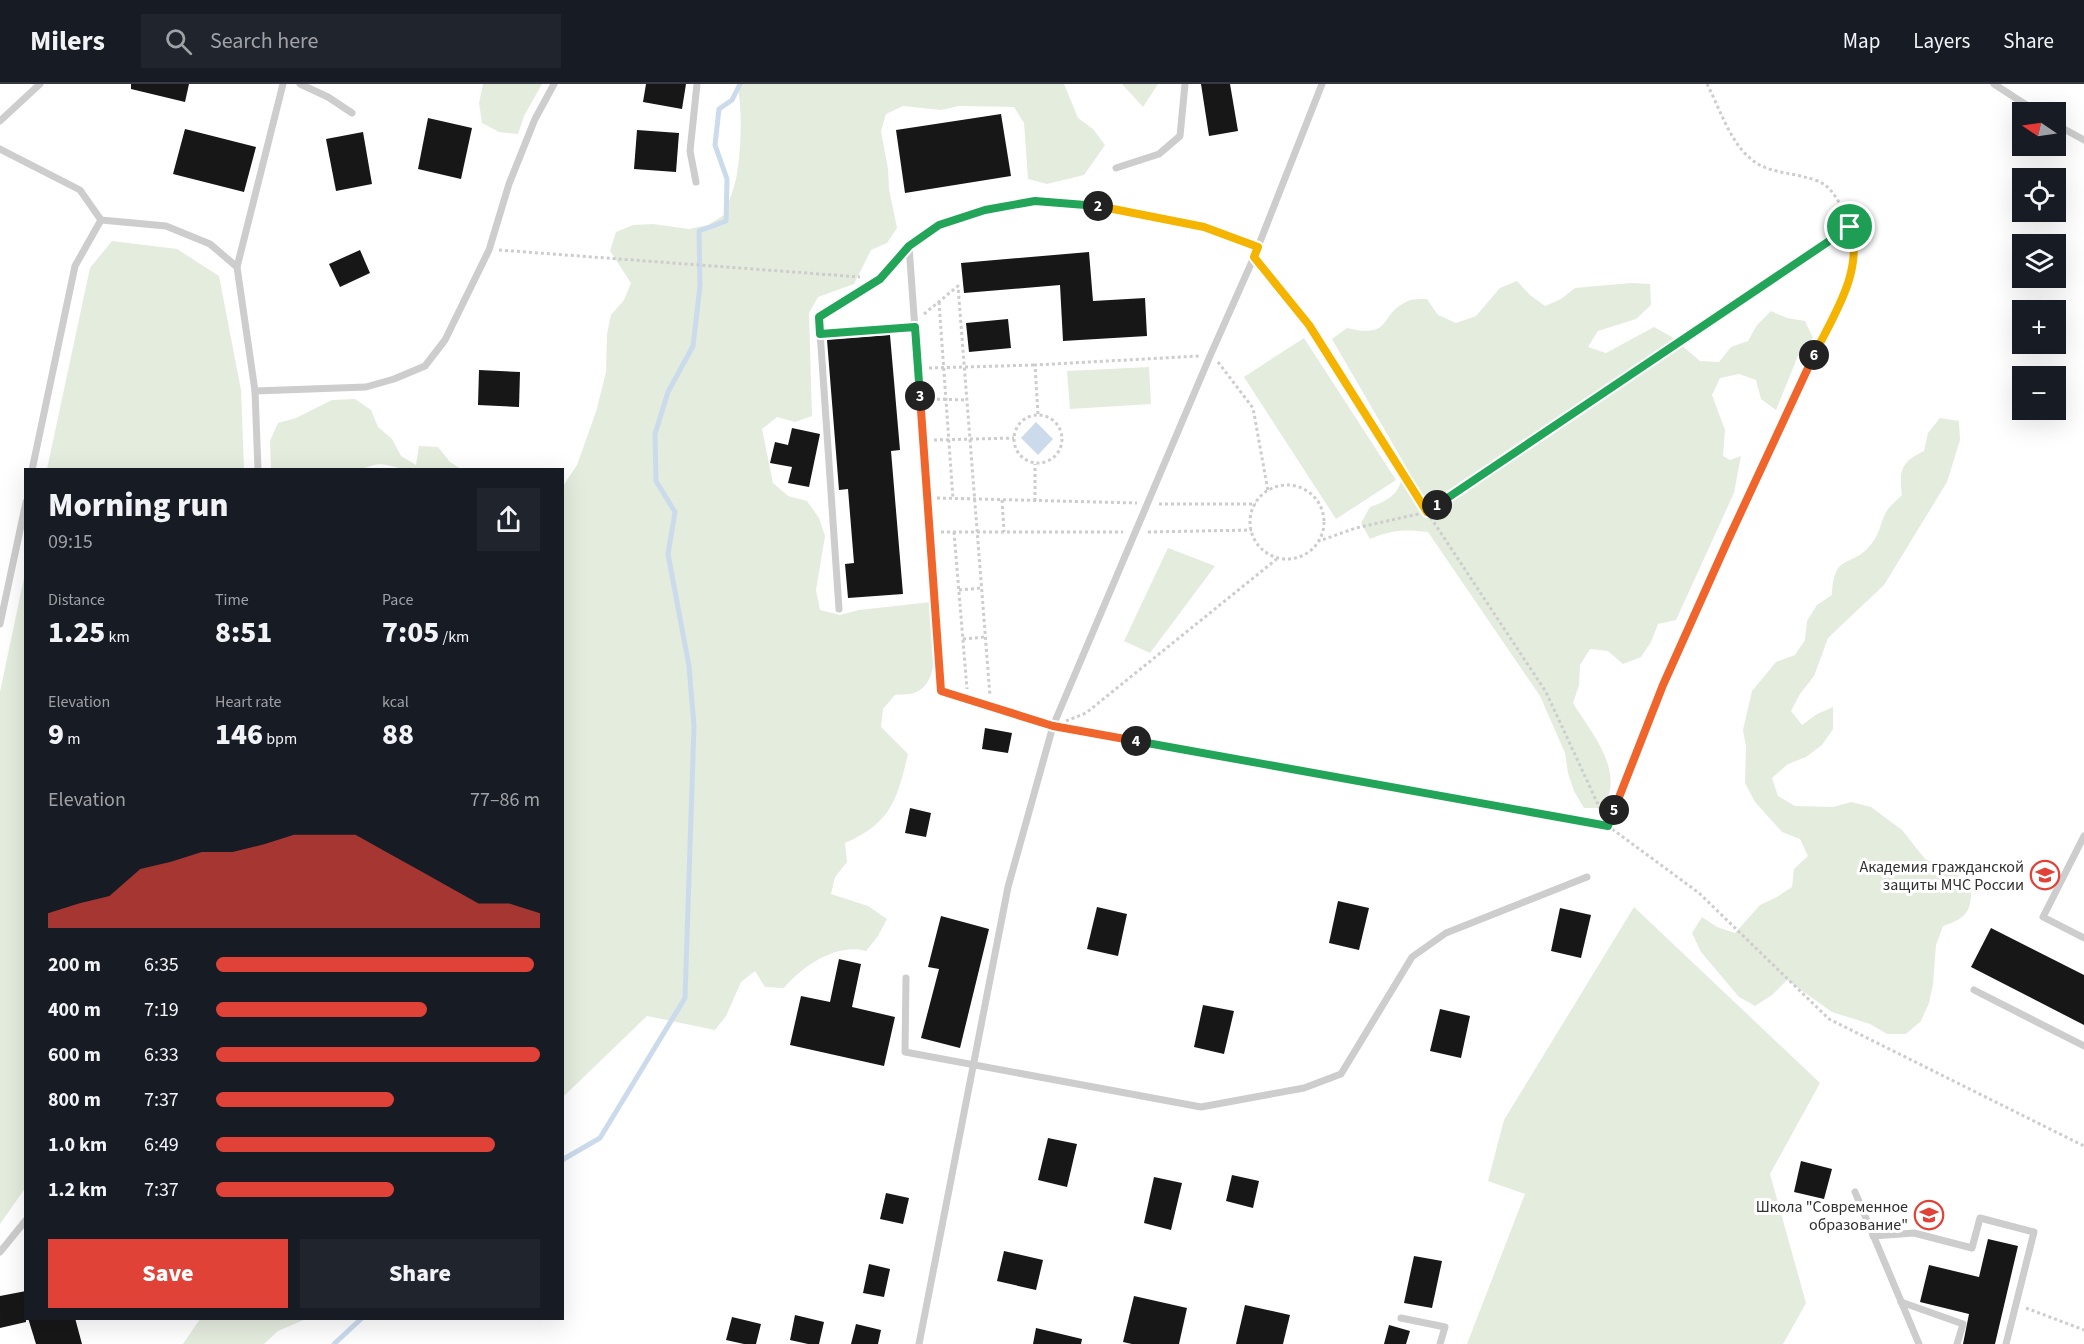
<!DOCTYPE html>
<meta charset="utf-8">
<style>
body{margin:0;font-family:"Source Sans 3",sans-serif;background:#20242c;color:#f1f3f6;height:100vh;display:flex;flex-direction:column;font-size:22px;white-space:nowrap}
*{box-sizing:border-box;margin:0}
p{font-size:20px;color:#9ea1a6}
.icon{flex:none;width:33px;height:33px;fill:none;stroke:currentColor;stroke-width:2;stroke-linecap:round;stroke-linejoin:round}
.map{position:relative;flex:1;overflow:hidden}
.sheet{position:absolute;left:24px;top:384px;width:540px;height:852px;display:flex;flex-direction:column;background:#171b24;border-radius:0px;box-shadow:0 6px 24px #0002}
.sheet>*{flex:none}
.needle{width:39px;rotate:283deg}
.controls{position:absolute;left:2012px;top:18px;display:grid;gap:12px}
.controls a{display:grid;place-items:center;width:54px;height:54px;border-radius:0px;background:#171b24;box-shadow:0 6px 24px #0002;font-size:30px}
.pin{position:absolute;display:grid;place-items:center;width:51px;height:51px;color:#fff;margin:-26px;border:3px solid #fff;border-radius:50%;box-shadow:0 2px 6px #0007}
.km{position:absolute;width:30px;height:30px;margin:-15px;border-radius:50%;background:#222;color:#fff;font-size:16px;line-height:30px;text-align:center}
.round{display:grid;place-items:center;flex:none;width:63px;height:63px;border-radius:0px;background:#20242c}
.head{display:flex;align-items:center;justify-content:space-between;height:102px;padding:0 24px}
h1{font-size:33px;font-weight:800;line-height:45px}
.figures{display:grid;grid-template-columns:repeat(3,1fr);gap:9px;height:102px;padding:6px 24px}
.figures div{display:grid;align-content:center}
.figures b{font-size:30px;font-weight:800}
.figures small{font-size:16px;font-weight:400}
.figures p{font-size:16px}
.chart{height:168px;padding:12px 24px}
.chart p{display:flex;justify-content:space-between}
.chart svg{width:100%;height:108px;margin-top:6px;fill:#e14238;opacity:.7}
.action{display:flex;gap:12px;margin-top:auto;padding:12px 24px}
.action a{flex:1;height:69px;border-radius:0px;background:#e14238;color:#fff;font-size:24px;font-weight:800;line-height:69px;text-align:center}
.action a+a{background:#20242c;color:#f1f3f6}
ul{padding:0 24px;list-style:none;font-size:20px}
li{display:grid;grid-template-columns:96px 72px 1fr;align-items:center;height:45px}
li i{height:15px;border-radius:8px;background:#e14238}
header{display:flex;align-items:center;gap:36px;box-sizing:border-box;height:84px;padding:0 30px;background:#171b24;border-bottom:2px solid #363941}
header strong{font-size:28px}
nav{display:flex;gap:33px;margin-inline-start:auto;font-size:21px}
.search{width:420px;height:54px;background:#20242c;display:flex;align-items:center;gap:15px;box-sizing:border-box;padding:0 21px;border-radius:0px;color:#9ea1a6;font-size:22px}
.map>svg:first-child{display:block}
</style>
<header>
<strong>Milers</strong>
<div class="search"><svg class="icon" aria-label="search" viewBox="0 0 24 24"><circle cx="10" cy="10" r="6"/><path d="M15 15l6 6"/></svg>Search here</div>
<nav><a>Map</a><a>Layers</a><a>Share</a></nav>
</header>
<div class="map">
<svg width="2084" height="1260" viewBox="0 0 2084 1260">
<rect width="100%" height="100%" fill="#fff"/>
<g fill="#e4ecde">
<polygon points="483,0 542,0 524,32 518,50 499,48 482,39 479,19"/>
<path d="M 737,0 L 1064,0 L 1078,34 L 1093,45 L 1105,61 L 1084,91 L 1047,100 L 1028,95 L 1024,39 L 1014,23 L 959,22 L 941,26 L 903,22 L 886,30 L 881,47 L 888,85 L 889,105 L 897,144 L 887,159 L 871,166 L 854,200 L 818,213 L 809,229 L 812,332 L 795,338 L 777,333 L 762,345 L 773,399 L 788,412 L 807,417 L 819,434 L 825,452 L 816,506 L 820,526 L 840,531 L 859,526 L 931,518 C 932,544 945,598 914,609 C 909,611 900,610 895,611 L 883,625 L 881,643 L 908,670 C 897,716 891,739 845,759 L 847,778 L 835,793 L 831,810 L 868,822 L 887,835 L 878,852 L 866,867 C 836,859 803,882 784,904 L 765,903 L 755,887 L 741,898 L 726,932 L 715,946 L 647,932 L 563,1013 L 563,402 L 577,381 L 596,328 L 606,288 L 607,250 L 611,231 L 624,216 L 631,199 L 610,167 L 616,148 L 633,141 L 653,140 L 689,145 L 708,141 L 724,131 C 728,120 733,107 736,95 C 741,72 743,23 737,0 Z"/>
<polygon points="1122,0 1158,0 1143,23"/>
<polygon points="112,157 177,165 219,192 241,306 244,385 47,385 90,184"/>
<path d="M 1517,197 L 1530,211 L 1545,222 L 1561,215 L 1575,204 L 1631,199 L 1650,200 L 1651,221 L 1636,235 L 1598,247 L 1588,263 L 1606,269 L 1654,243 L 1672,253 L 1700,277 L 1719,278 L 1731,263 L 1748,257 L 1757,241 L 1771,227 L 1787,234 L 1805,237 L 1813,254 L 1798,272 L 1776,326 L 1761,315 L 1756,296 L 1739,290 L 1720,294 L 1712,311 L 1725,346 L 1723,372 L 1730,376 L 1741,372 L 1734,409 L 1676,536 L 1658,540 L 1651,558 L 1641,573 L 1623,580 L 1608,567 L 1590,565 L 1580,581 L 1579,601 L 1573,619 C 1588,644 1615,674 1610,706 C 1609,712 1605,718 1603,724 L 1584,724 L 1574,707 L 1568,689 L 1565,669 L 1540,612 L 1428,448 C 1405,445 1391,446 1370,455 L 1361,439 L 1370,423 C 1396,414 1400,407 1405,381 L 1332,255 L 1347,244 C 1394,255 1377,231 1408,217 C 1413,215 1421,215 1427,215 L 1438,231 L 1456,239 L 1476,232 L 1500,204 Z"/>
<polygon points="1304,254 1396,396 1336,435 1244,293"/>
<polygon points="1149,283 1151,320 1070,325 1067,287"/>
<path d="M 355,315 L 371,326 L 378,343 L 392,355 L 401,372 L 416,381 L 419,362 L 438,363 L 450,378 L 461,385 C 444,386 426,386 409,386 C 390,384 385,375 363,385 L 271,385 L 270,357 L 278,339 L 296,334 L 332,316 Z"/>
<path d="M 1940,334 L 1959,337 L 1960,356 L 1947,398 L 1884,501 L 1828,554 L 1814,592 L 1800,610 L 1791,627 L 1802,641 L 1817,630 L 1833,623 L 1833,645 L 1822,661 L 1806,673 L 1788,680 L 1772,694 L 1778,712 L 1795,722 L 1833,723 L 1851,718 L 1871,723 L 1902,746 L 1925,775 L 1955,789 L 1971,801 C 1972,827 1967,834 1943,842 L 1936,861 L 1933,900 L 1929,919 L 1921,937 L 1906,950 L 1887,950 L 1870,940 L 1832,928 L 1787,896 L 1772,911 L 1755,922 L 1739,913 L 1701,868 L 1692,849 L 1702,833 L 1717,843 L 1735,849 L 1760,821 L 1777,813 L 1792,803 L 1794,785 L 1808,772 L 1800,755 L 1782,748 L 1755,718 L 1745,699 L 1746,663 L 1743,646 L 1752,607 L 1776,578 L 1795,571 L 1805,556 L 1807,537 L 1817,521 L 1832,511 C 1834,466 1852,486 1872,459 C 1880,450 1881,435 1888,425 C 1892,420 1898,415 1902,411 C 1899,386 1901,378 1924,367 L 1928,349 Z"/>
<polygon points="1168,464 1215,482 1150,569 1124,557"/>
<polygon points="25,489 26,1103 0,1140 0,608"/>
<polygon points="1634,823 1820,999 1770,1090 1806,1219 1783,1260 1467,1260 1525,1110 1488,1097 1504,1036"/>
<polygon points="200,1235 200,1234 306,1235 278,1247 264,1260 183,1260"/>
</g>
<polygon fill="#cbdbec" points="1036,338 1053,355 1038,371 1021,354"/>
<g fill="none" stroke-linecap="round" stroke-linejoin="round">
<g stroke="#cbdbec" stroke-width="5">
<polyline points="562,1076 600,1054 685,914 694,642 689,582 668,470 675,428 656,397 655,350 668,308 693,262 700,202 699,147 726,137 727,95 715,61 719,25 732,16 740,0"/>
<polyline points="334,1260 362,1234"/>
</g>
</g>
<g fill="#171717">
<polygon points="131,0 189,0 185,18 131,5"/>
<polygon points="646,0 686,0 682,25 643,18"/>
<polygon points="1201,0 1230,0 1238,47 1209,52"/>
<polygon points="1001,30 1011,92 905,109 896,46"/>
<polygon points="428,34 472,44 461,95 418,85"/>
<polygon points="185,45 256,63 244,108 173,90"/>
<polygon points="637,46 679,49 676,88 634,85"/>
<polygon points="363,48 372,100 336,107 326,55"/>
<polygon points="360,166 370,189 340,203 329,180"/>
<polygon points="1089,168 1093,217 1145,214 1147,252 1063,257 1060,201 964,209 961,179"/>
<polygon points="1008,235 1011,264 969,268 966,239"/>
<polygon points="890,251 900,366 891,367 903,510 848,514 845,480 854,479 848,405 839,406 827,256"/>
<polygon points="479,286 520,288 519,323 478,321"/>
<polygon points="792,344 820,350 809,403 788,399 792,383 770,379 775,358 788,361"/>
<polygon points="985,644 1012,649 1008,669 982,665"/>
<polygon points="910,724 931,729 926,753 905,749"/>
<polygon points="1338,817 1369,824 1359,866 1329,859"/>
<polygon points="1097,823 1127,830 1118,872 1087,865"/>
<polygon points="1560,824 1591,831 1581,874 1551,867"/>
<polygon points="941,832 989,845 960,964 921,954 939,885 928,883"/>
<polygon points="1991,844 2084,891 2084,941 1971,883"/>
<polygon points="839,875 861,880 852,923 895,933 884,982 790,961 801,912 830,918"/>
<polygon points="1203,921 1234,927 1224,970 1194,963"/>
<polygon points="1440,925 1470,932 1461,974 1430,967"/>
<polygon points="1048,1054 1077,1060 1067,1103 1038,1096"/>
<polygon points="1801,1077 1832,1085 1824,1115 1794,1108"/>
<polygon points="1232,1091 1259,1097 1253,1124 1226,1117"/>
<polygon points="1154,1093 1182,1099 1171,1146 1144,1139"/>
<polygon points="886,1109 909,1114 903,1140 880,1135"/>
<polygon points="1988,1155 2018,1162 1995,1260 1963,1260 1969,1230 1920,1218 1929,1181 1979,1193"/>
<polygon points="1004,1167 1043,1176 1036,1206 997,1197"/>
<polygon points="1414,1172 1442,1177 1432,1224 1404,1219"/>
<polygon points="869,1180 890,1185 884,1213 863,1209"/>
<polygon points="26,1207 26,1238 0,1244 0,1212"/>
<polygon points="1134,1212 1187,1224 1179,1260 1132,1260 1123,1258"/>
<polygon points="1245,1221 1290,1231 1283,1260 1236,1260"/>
<polygon points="795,1231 824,1238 819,1260 808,1260 790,1256"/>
<polygon points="732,1233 761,1240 756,1260 744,1260 726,1256"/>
<polygon points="28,1234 75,1234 82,1260 36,1260"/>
<polygon points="856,1240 881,1246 878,1260 851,1260"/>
<polygon points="1389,1241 1410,1247 1406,1260 1384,1260"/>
<polygon points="1036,1244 1082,1255 1081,1260 1033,1260"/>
</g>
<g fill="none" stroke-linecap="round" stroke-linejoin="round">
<g stroke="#cdcdcd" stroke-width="3" stroke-dasharray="3 3" stroke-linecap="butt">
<polyline points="499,166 860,193"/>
<polyline points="1261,182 1309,241 1427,428 1356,444 1319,457"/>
<polyline points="939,218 953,415"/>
<polyline points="924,230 958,202 990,612"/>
<polyline points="1218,278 1253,324 1268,407"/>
<polyline points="929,284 1035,281"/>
<polyline points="931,315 966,316"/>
<polyline points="1038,330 1035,281 1199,272"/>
<circle cx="1038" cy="355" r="24"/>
<polyline points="934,356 1014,354"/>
<circle cx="1287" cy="438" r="37"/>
<polyline points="937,414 1137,419"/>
<polyline points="1002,416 1004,448"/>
<polyline points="1035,417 1035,380"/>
<polyline points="1159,420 1256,420"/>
<polyline points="941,448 1123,448"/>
<polyline points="954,448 967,605"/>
<polyline points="1148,448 1252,446"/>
<polyline points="959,506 981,504"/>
<polyline points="963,555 985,553"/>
<polyline points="1066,637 1086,629 1278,474"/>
<polyline points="1064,644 1608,742 1699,809 1829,935 2084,1062"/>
<polyline points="1608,742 1546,608 1427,428 1850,143"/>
<path d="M 1608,742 L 1663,601 L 1728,456 L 1846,204 C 1849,192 1854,179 1854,168 C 1855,149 1840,112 1825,101 C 1821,98 1813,95 1808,94 C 1789,88 1767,89 1751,75 C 1730,58 1720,25 1707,0"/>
<polyline points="2026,1224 2084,1246"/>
</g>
<g stroke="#cdcdcd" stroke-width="7">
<polyline points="300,0 328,13 352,29"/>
<polyline points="1994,0 2037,28"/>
<polyline points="0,37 40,0"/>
<polyline points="2055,40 2084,56"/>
<polyline points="0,65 80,106 101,136"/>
<polyline points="1116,84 1159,70 1180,52 1185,0"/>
<polyline points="696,98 690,67 697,0"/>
<polyline points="237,183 283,0"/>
<polyline points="820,250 915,243"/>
<polyline points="255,307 366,303 394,295 425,282 445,256 489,166 509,100 535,35 554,0"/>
<polyline points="32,386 75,182 101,136 166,142 210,160 237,183 255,307 258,386"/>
<polyline points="839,525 819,233 880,195 909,162"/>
<polyline points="0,540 26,418"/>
<polyline points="1053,642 941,607 909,162 939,141 985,126 1035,117 1105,122 1204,143 1258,163"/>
<polyline points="2084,752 2043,833 2084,854"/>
<polyline points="906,894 905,968 1201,1023 1304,1004 1341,990 1412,873 1446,849 1587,793"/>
<polyline points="1974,906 2084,962"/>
<polyline points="1855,1108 1919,1260"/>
<polyline points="1873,1152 1914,1149 1972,1164 1980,1134 2034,1148 2006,1260"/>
<polyline points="0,1168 26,1136"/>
<polyline points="1901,1218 1963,1240 1957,1260"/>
<polyline points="1401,1234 1445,1243 1440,1260"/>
<polyline points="919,1260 1008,803 1053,642 1210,272 1254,173 1322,0"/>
</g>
</g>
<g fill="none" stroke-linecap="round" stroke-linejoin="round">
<g stroke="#fff" stroke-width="12">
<polyline id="split-1" points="1437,421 1850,143"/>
</g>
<g stroke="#fff" stroke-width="12">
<polyline id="split-2" points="1098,122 1204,143 1258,163 1254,173 1309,241 1427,428 1437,421"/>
</g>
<g stroke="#fff" stroke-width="12">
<polyline id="split-3" points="920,312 915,243 820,250 819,233 880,195 909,162 939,141 985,126 1035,117 1098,122"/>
</g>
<g stroke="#fff" stroke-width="12">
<polyline id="split-4" points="920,312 941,607 1053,642 1136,657"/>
</g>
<g stroke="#fff" stroke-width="12">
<polyline id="split-5" points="1136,657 1608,742 1614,726"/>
</g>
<g stroke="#fff" stroke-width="12">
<polyline id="split-6" points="1614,726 1663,601 1728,456 1814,271"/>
</g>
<g stroke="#fff" stroke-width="12">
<path id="split-7" d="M 1814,271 C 1832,234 1865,186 1850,143"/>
</g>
<use href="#split-1" stroke="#22a559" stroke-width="8"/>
<use href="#split-2" stroke="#f5b400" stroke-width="8"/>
<use href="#split-3" stroke="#22a559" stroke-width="8"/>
<use href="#split-4" stroke="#f0652b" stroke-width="8"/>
<use href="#split-5" stroke="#22a559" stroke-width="8"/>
<use href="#split-6" stroke="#f0652b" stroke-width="8"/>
<use href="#split-7" stroke="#f5b400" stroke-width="8"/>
</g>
<defs>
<g id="university-ring" transform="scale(1.5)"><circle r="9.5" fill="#fff" stroke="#e14238" stroke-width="1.5"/><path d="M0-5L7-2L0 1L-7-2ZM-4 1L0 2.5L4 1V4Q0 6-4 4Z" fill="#e14238"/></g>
<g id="school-ring" transform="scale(1.5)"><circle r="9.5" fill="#fff" stroke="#e14238" stroke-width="1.5"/><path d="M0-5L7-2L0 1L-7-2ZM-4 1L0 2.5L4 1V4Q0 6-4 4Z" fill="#e14238"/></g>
</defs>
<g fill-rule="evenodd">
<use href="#university-ring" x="2045" y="791"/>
<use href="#school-ring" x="1929" y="1131"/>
</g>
<g text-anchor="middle" stroke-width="6" stroke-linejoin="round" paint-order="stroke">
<g font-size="16" fill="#303030" stroke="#fff" text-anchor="end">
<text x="2024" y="788">Академия гражданской<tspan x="2024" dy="18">защиты МЧС России</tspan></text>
<text x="1908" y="1128">Школа "Современное<tspan x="1908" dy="18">образование"</tspan></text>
</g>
</g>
</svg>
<div class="controls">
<a><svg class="needle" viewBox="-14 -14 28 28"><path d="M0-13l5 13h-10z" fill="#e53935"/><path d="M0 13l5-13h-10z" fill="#9ea1a6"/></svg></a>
<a><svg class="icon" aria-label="locate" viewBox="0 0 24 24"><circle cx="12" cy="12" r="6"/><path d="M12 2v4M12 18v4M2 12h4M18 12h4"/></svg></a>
<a><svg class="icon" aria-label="layers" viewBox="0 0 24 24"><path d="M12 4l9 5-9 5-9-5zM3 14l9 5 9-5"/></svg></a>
<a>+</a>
<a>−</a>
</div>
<div class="pin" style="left:1850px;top:143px;background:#1e9e55"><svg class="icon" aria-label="arrive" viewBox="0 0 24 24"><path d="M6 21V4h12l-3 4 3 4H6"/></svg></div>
<b class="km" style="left:1437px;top:421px">1</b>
<b class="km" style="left:1098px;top:122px">2</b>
<b class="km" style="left:920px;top:312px">3</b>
<b class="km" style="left:1136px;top:657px">4</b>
<b class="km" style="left:1614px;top:726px">5</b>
<b class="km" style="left:1814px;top:271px">6</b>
<section class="sheet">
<div class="head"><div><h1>Morning run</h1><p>09:15</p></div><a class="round"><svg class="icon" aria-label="share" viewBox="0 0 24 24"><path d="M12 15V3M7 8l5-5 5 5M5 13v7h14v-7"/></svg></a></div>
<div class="figures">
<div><p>Distance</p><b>1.25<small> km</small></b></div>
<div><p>Time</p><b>8:51</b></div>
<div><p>Pace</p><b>7:05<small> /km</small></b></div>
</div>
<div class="figures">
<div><p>Elevation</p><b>9<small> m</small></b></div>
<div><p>Heart rate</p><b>146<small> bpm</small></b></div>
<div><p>kcal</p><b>88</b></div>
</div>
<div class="chart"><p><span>Elevation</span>77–86 m</p>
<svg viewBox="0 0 160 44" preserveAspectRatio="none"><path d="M0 44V38L10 34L20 31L30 20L40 17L50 13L60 13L70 10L80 6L90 6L100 6L110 13L120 20L130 27L140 34L150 34L160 38V44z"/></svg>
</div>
<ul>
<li><b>200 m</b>6:35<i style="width:98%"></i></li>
<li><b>400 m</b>7:19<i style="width:65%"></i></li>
<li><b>600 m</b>6:33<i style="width:100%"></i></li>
<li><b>800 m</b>7:37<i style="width:55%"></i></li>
<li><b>1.0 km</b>6:49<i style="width:86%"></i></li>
<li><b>1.2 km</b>7:37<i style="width:55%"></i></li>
</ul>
<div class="action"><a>Save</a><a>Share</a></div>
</section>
</div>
